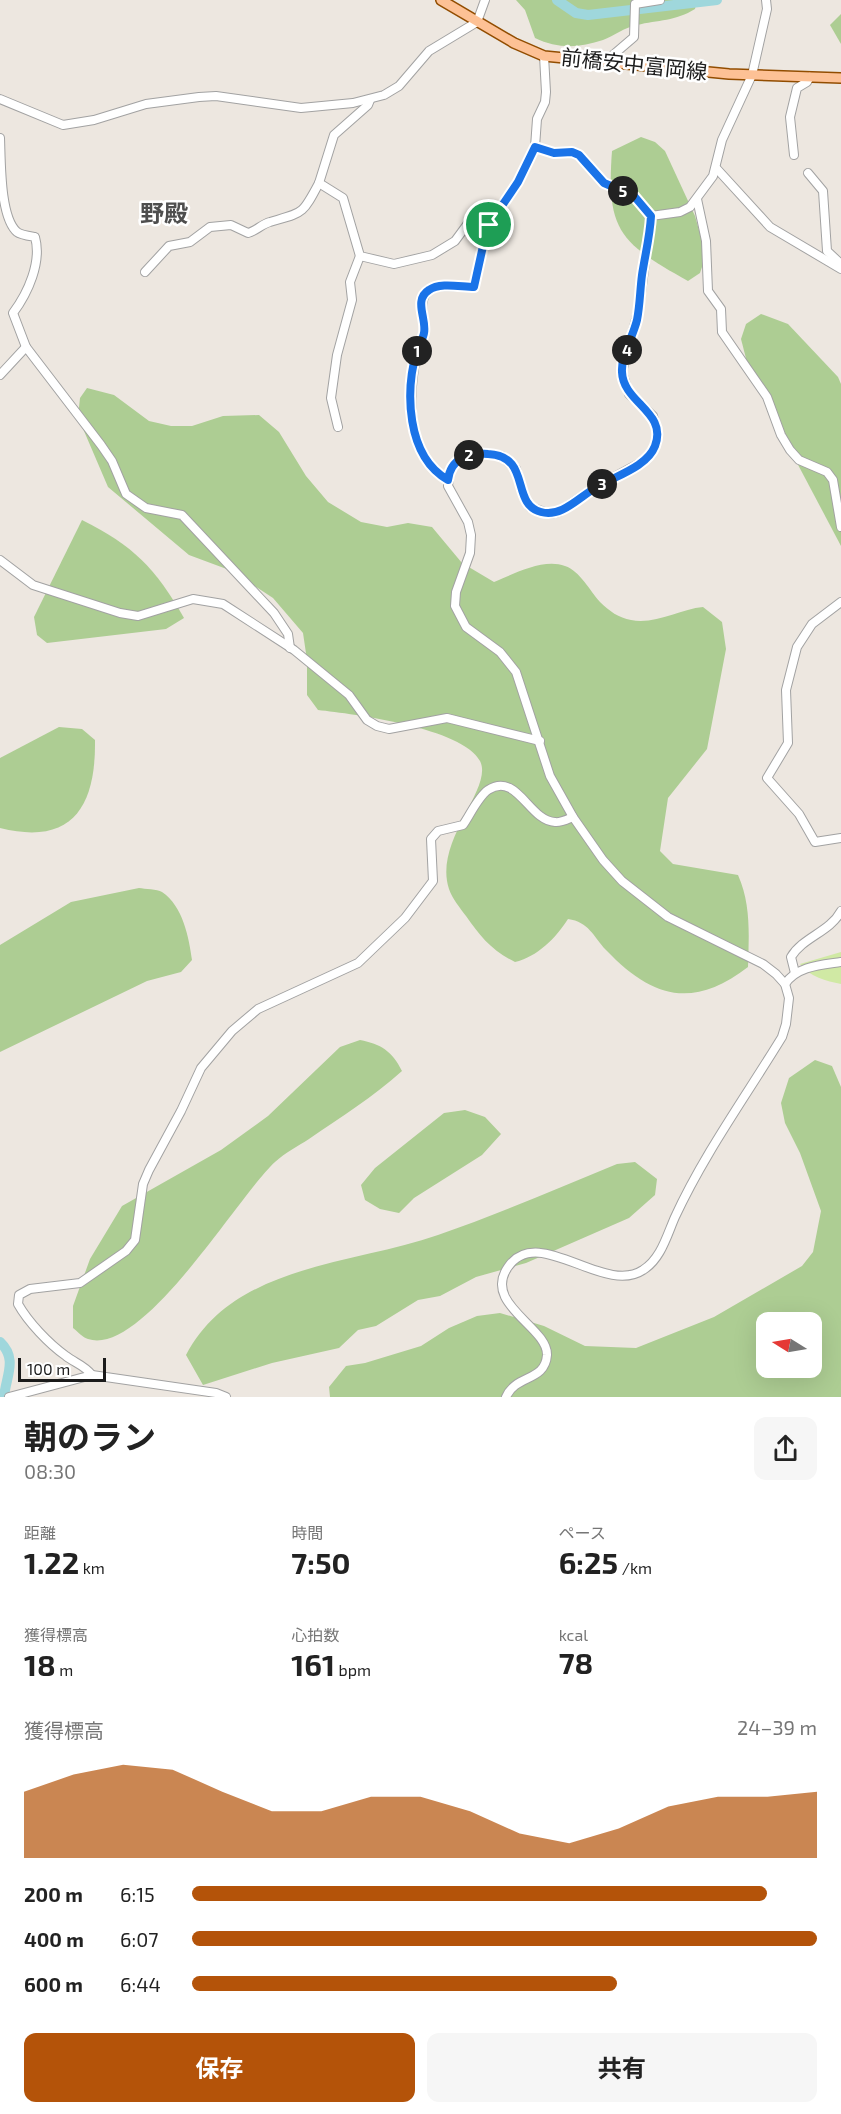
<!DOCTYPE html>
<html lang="ja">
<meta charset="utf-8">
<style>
body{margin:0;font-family:"Exo 2","Noto Sans JP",sans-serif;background:#f6f6f6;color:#222;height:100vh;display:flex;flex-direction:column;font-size:22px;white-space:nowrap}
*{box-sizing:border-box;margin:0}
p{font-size:20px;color:#767676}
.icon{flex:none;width:33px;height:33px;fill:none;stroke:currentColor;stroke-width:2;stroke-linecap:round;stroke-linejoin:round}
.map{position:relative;height:1397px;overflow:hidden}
.details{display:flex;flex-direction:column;background:#fff;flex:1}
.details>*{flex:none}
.needle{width:39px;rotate:281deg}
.buttons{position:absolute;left:756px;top:1312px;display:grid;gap:12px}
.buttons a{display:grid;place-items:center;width:66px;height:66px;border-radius:12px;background:#fff;box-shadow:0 6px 24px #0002;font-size:30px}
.scale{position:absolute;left:18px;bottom:15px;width:88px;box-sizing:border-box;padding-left:6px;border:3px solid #1b1b1b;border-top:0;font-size:16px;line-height:21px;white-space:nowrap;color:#1b1b1b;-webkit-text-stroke:4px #fff;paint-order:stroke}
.pin{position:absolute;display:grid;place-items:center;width:51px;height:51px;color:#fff;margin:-26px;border:3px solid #fff;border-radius:50%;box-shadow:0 2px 6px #0007}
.km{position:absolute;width:30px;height:30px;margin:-15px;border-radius:50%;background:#222;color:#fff;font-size:16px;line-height:30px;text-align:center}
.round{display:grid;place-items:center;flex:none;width:63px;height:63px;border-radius:12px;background:#f6f6f6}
.head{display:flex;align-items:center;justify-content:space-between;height:102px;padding:0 24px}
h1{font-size:33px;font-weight:700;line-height:45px}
.metrics{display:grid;grid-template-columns:repeat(3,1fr);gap:9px;height:102px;padding:6px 24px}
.metrics div{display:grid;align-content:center}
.metrics b{font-size:30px;font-weight:700}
.metrics small{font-size:16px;font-weight:400}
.metrics p{font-size:16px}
.chart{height:168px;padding:12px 24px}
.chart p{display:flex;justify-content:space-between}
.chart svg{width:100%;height:108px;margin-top:6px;fill:#b45309;opacity:.7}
.cta{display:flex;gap:12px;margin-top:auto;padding:12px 24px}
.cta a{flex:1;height:69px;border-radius:12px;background:#b45309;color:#fff;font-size:24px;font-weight:700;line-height:69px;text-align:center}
.cta a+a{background:#f6f6f6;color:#222}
ul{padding:0 24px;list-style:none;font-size:20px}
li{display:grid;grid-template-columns:96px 72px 1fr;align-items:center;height:45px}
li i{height:15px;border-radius:8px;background:#b45309}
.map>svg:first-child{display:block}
</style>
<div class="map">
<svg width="841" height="1397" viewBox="0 0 841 1397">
<rect width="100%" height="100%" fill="#ede7e0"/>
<path fill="#d0e9a4" d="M 841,952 L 841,984 C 826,981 810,977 800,964 Z"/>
<g fill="#adcd93" fill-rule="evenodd">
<path d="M 516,0 L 697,0 L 695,9 C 676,21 658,20 637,25 C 625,27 614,36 603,40 C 579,48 558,49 535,38 L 525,10 Z"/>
<polygon points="841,14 841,44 830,25"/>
<path d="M 641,137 L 655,142 L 665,151 L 695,216 L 706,255 L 700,273 L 688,281 C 620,243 606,231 612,151 Z"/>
<polygon points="761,314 788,324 838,377 841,384 841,546 750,374 741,339 746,324"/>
<path d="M 87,388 L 114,395 L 149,421 L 171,426 L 192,426 L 223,416 L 259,415 L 279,432 L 306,476 L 328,502 L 361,522 L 387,527 L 408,523 L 432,527 L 462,563 L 494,582 C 514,574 543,558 565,566 C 580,571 590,591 600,602 C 609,611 619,618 631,620 C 655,625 680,609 703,607 L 722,622 L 726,649 L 707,749 L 668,798 L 660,851 L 673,864 L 738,875 C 751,904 749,935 748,967 C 693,1009 653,999 606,950 C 593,936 589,922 568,919 C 556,938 537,957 515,962 C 492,951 480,936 466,916 C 460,908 452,898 449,889 C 433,841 494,788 480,761 C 463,728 354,714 318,710 L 307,695 L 307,660 L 303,633 L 273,598 L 232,571 L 189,555 L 108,487 L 78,417 L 80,398 Z"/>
<path d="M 82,520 C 133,545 156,569 184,618 L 166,629 L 47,643 L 37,635 L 34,617 Z"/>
<path d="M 59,727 L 82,729 L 95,740 C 96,807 72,846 0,828 L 0,758 Z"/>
<path d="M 139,888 C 145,889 157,889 162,892 C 183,906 189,938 192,960 L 181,972 L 147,981 L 0,1052 L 0,945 L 71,902 Z"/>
<path d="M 360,1040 C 381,1044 392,1051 402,1071 C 373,1097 341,1117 309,1139 C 298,1146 285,1153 275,1162 C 238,1196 143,1357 88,1339 C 83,1338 77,1331 73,1328 L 73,1306 L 90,1259 L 122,1206 L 221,1150 L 268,1116 L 340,1047 Z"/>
<path d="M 815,1060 L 832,1066 L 841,1087 L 841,1397 L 330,1397 L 329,1387 L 346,1366 L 365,1363 L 421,1346 L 449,1328 L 477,1316 L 500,1313 L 544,1326 L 585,1346 L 636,1348 L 714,1317 L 802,1266 L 813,1252 L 821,1211 L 800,1153 L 785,1123 L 781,1103 L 789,1078 ZM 766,1323 L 812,1323 L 812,1368 L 766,1368 Z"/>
<polygon points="465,1110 485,1117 501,1134 482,1155 414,1198 399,1213 380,1209 365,1200 361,1185 375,1168 444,1113"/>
<path d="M 635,1162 L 657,1179 L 655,1195 L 629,1218 L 526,1263 L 476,1277 L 440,1296 L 418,1300 L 376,1326 L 358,1330 L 339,1348 L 272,1363 L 203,1385 L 186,1355 C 234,1264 352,1265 438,1235 C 499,1214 558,1188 617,1164 Z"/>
</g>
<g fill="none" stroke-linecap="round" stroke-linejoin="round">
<g stroke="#9fd7dc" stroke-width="10">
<polyline points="557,0 576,13 588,15 717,0"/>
<path d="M 0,1342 C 18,1359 6,1376 4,1397"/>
</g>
<g stroke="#a2a2a2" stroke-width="10">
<g id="minor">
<polyline points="606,61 634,37 635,4 660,0"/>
<polyline points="0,99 63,125 94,120 146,104 199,97 216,96 301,108 353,103 384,95 399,86 429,51 477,22 485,0"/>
<polyline points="370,100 368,105 334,135 319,183 343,198 360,256 394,264 432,255 455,241 469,222 489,225"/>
<path d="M 0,138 C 1,163 0,217 17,232 C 21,235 29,236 35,237 C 42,262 28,293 13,313 L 26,347 L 101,445 L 112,461 L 126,494 L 146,508 L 182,515 L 274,613 L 288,634 L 290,648"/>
<polyline points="794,155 790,117 797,88 807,82 810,77"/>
<polyline points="717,169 770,227 841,269"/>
<polyline points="808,173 823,191 827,251 841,264"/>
<polyline points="697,199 706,241 708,291 721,309 722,332 767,397 781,435 790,450 799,460 827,472 833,480 841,527"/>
<polyline points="651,216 680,212 690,207 713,176 722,140 752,75 767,9 766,0"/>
<path d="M 145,272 L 169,246 L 190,242 L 210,227 L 231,225 L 248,233 C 256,231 262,224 270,222 C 304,212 302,215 319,183"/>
<polyline points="0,375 26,347"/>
<polyline points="338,427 331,398 337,355 352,300 350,282 360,256"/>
<path d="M 448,480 C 406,456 408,398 416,357 C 418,348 424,339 424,330 C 425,314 417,306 428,290 L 439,286 L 474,287 L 487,229 L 518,182 L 535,147 L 537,119 L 545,102 L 546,92 L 544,56"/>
<polyline points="0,560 33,585 120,613 138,616 193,599 223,604 294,650 349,695 367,720 377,726 389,729 447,718 540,741"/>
<polyline points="841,602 812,624 797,647 786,690 788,743 767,778 799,814 815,842 841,838"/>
<path d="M 795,973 L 791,957 C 803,937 830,932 841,911"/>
<path d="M 785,984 C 797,966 821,965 841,962"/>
<path d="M 92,1375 C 84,1365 75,1363 66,1356 C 49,1344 28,1322 18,1304 L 19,1295 L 30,1289 L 80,1283 L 126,1251 L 135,1240 L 143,1184 L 149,1170 L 181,1111 L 201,1068 L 232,1031 L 258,1009 L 358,963 L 405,918 L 433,881 L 431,839 L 438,831 L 463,825 C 470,815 478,797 488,790 C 517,771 529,821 555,822 C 560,823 568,819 573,817"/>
<polyline points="9,1397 92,1375 216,1393 226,1397"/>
<path d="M 506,1397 C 516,1374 545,1382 547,1355 C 548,1327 482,1304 508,1267 C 538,1223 604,1296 643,1270 C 661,1259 667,1235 675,1217 C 704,1154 746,1096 782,1037 L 786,1024 L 789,998 L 785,984 L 776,974 L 763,964 L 668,917 L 622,881 L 603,860 L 573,817 L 550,776 L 516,672 L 500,652 L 466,627 L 455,606 L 456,592 L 470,553 L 471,535 L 468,522 L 448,486 L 450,470 L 461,458 L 478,453 L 502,456 L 516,469 L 525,499 L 530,507 L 551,514 L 559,512 L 592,489 L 644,461 L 655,447 L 658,434 L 653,416 L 629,394 L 622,372 L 639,308 L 651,216 L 629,191 L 604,183 L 579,155 L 572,152 L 554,153 L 535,147"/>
</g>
</g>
<g stroke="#924d00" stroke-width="12">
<polyline id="major" points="441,0 514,43 544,56 729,74 841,78"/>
</g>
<use href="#minor" stroke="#fff" stroke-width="8"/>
<use href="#major" stroke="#fdc195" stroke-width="9"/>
</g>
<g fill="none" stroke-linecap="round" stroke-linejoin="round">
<g stroke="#fff" stroke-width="12">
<path id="route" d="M 535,147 L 554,153 L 572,152 L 579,155 L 604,183 L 634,196 L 651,216 C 650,236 645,255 642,275 C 640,290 640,305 637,320 C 633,337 621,355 622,372 C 623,403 668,412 655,446 C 647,467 615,476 597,487 C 580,496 562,518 541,512 C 510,504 532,456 488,454 C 480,453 469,453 462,458 C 453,463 449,471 448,480 C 406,456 405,391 417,350 C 419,344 423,339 424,333 C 427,319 413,300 429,290 C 440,282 461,287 474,287 L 487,228 L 518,182 Z"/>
</g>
<use href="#route" stroke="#1a73e8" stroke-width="8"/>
</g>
<g text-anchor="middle" stroke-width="5" stroke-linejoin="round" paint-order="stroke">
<g font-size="21" fill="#1b1b1b" stroke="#fff">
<text transform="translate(634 65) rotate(6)" y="7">前橋安中富岡線</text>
</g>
<g font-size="24" font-weight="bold" fill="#4e4e4e" stroke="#fff">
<text x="164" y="222">野殿</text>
</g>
</g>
</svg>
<div class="buttons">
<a><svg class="needle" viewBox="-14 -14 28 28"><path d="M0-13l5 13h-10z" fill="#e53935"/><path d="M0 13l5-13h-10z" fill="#767676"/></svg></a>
</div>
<div class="scale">100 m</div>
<div class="pin" style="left:489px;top:225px;background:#1e9e55"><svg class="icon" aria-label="arrive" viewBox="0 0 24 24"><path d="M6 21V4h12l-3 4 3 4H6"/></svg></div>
<b class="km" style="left:417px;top:351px">1</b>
<b class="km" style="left:469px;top:455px">2</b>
<b class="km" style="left:602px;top:484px">3</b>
<b class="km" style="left:627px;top:350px">4</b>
<b class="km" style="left:623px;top:191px">5</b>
</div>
<section class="details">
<div class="head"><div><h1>朝のラン</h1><p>08:30</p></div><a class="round"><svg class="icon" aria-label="share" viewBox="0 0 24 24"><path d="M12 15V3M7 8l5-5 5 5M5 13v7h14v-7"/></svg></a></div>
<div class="metrics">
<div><p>距離</p><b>1.22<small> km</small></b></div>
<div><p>時間</p><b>7:50</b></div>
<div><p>ペース</p><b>6:25<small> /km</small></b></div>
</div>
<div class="metrics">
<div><p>獲得標高</p><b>18<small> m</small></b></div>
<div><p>心拍数</p><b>161<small> bpm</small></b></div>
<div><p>kcal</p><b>78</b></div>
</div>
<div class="chart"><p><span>獲得標高</span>24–39 m</p>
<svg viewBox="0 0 160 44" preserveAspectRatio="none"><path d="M0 44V17L10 10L20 6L30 8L40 17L50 25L60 25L70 19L80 19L90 25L100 34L110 38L120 32L130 23L140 19L150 19L160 17V44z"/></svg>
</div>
<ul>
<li><b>200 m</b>6:15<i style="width:92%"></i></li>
<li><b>400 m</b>6:07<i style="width:100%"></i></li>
<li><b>600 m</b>6:44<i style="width:68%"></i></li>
</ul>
<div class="cta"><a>保存</a><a>共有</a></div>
</section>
